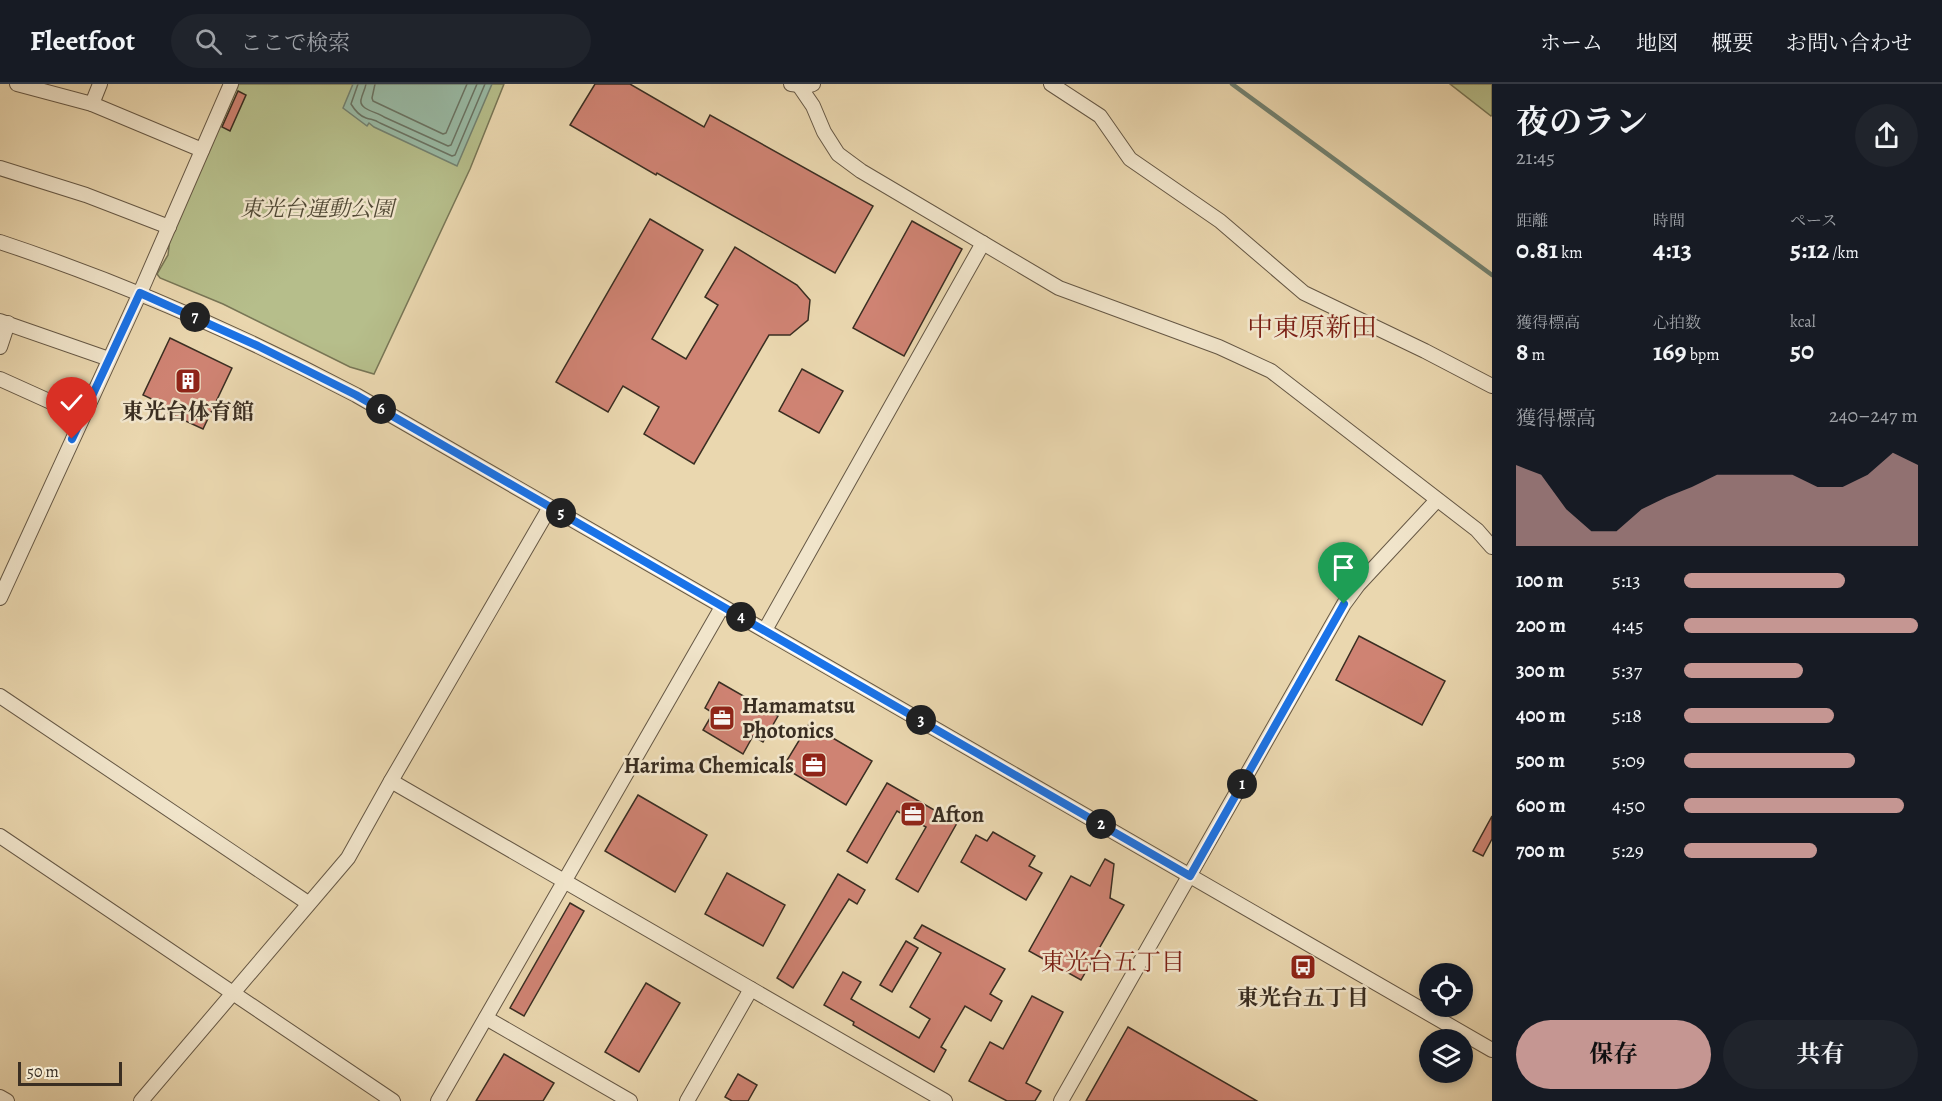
<!DOCTYPE html>
<html lang="ja">
<meta charset="utf-8">
<style>
body{margin:0;font-family:Alegreya,"Noto Serif JP",serif;background:#20242c;color:#f1f3f6;height:100vh;display:flex;flex-direction:column;font-size:22px;white-space:nowrap}
*{box-sizing:border-box;margin:0}
p{font-size:20px;color:#9ea1a6}
.icon{flex:none;width:33px;height:33px;fill:none;stroke:currentColor;stroke-width:2;stroke-linecap:round;stroke-linejoin:round}
.map{position:relative;flex:1;overflow:hidden}
.sheet{display:flex;flex-direction:column;background:#171b24;width:450px}
.sheet>*{flex:none}
.controls{position:absolute;left:1419px;top:879px;display:grid;gap:12px}
.controls a{display:grid;place-items:center;width:54px;height:54px;border-radius:50%;background:#171b24;box-shadow:0 3px 9px #0003;font-size:30px}
.scale{position:absolute;left:18px;bottom:15px;width:104px;box-sizing:border-box;padding-left:6px;border:3px solid #3a2e22;border-top:0;font-size:16px;line-height:21px;white-space:nowrap;color:#3a2e22;-webkit-text-stroke:4px #f1e5cb;paint-order:stroke}
.pin{position:absolute;display:grid;place-items:center;width:51px;height:51px;color:#fff;margin:-62px -26px;border-radius:50% 50% 50% 0;rotate:-45deg;box-shadow:0 0 6px #0007}
.pin .icon{rotate:45deg}
.km{position:absolute;width:30px;height:30px;margin:-15px;border-radius:50%;background:#222;color:#fff;font-size:16px;line-height:30px;text-align:center}
.round{display:grid;place-items:center;flex:none;width:63px;height:63px;border-radius:32px;background:#20242c}
.head{display:flex;align-items:center;justify-content:space-between;height:102px;padding:0 24px}
h1{font-size:33px;font-weight:700;line-height:45px}
.stats{display:grid;grid-template-columns:repeat(3,1fr);gap:9px;height:102px;padding:6px 24px}
.stats div{display:grid;align-content:center}
.stats b{font-size:26px;font-weight:700}
.stats small{font-size:16px;font-weight:400}
.stats p{font-size:16px}
.chart{height:168px;padding:12px 24px}
.chart p{display:flex;justify-content:space-between}
.chart svg{width:100%;height:108px;margin-top:6px;fill:#c59692;opacity:.7}
.cta{display:flex;gap:12px;margin-top:auto;padding:12px 24px}
.cta a{flex:1;height:69px;border-radius:36px;background:#c59692;color:#111;font-size:24px;font-weight:700;line-height:69px;text-align:center}
.cta a+a{background:#20242c;color:#f1f3f6}
ul{padding:0 24px;list-style:none;font-size:20px}
li{display:grid;grid-template-columns:96px 72px 1fr;align-items:center;height:45px}
li i{height:15px;border-radius:8px;background:#c59692}
header{display:flex;align-items:center;gap:36px;box-sizing:border-box;height:84px;padding:0 30px;background:#171b24;border-bottom:2px solid #363941}
header strong{font-size:28px}
nav{display:flex;gap:33px;margin-inline-start:auto;font-size:21px}
.search{width:420px;height:54px;background:#20242c;display:flex;align-items:center;gap:15px;box-sizing:border-box;padding:0 21px;border-radius:33px;color:#9ea1a6;font-size:22px}
main{display:flex;flex:1;min-height:0}
.map>svg:first-child{display:block}
</style>
<header>
<strong>Fleetfoot</strong>
<div class="search"><svg class="icon" aria-label="search" viewBox="0 0 24 24"><circle cx="10" cy="10" r="6"/><path d="M15 15l6 6"/></svg>ここで検索</div>
<nav><a>ホーム</a><a>地図</a><a>概要</a><a>お問い合わせ</a></nav>
</header>
<main>
<div class="map">
<svg width="1492" height="1017" viewBox="0 0 1492 1017">
<rect width="100%" height="100%" fill="#ead7af"/>
<filter id="stains"><feTurbulence type="fractalNoise" baseFrequency=".00333" numOctaves="4"/><feColorMatrix values="0 0 0 0 .2 0 0 0 0 .09 0 0 0 0 .02 0 0 0 .5 -.17"/></filter>
<radialGradient id="worn" r=".72"><stop offset=".6" stop-color="#630" stop-opacity="0"/><stop offset="1" stop-color="#630" stop-opacity=".3"/></radialGradient>
<g fill="#b6be8b" stroke="#787656" stroke-width="1.5">
<polygon points="238,0 504,0 470,85 374,290 350,283 223,220 160,194 157,190 168,171 170,154"/>
<polygon points="1450,0 1492,0 1492,31 1491,32"/>
</g>
<polygon fill="#99baa5" stroke="#738271" stroke-width="1.5" points="353,0 492,0 457,82 374,43 369,39 367,42 343,24"/>
<g fill="none" stroke-linecap="round" stroke-linejoin="round">
<g stroke="#6a7464" stroke-width="1.5">
<path d="M 358,0 L 351,20 C 354,25 360,32 366,34 C 372,36 374,35 380,39 L 452,72 L 455,71 L 485,0"/>
<path d="M 366,0 C 365,6 362,10 361,16 C 359,26 378,28 384,33 L 448,62 L 451,61 L 477,0"/>
<polyline points="375,0 372,14 373,17 443,50 446,49 467,0"/>
</g>
<polyline stroke="#738271" stroke-width="4.5" points="1232,0 1492,191"/>
</g>
<g fill="#cf8373" stroke="#3a2e22" stroke-width="1.5">
<polygon points="595,0 630,0 704,43 710,31 873,122 835,189 657,89 656,91 570,41"/>
<polygon points="238,7 246,11 230,47 222,43"/>
<polygon points="650,135 703,166 652,255 686,275 718,221 705,213 735,163 797,201 810,216 808,236 790,251 769,251 694,380 644,350 659,323 623,302 608,328 556,298"/>
<polygon points="912,137 962,165 904,272 853,244"/>
<polygon points="170,254 232,284 203,345 168,329 171,324 143,311"/>
<polygon points="802,285 843,307 819,349 779,327"/>
<polygon points="1359,552 1445,597 1422,641 1336,596"/>
<polygon points="719,598 778,632 763,658 753,652 743,670 703,646 713,629 705,624"/>
<polygon points="809,640 872,677 846,721 783,683"/>
<polygon points="887,699 957,739 918,808 896,795 926,743 897,727 867,779 847,767"/>
<polygon points="638,711 707,751 675,808 605,767"/>
<polygon points="1492,732 1492,755 1483,772 1473,767"/>
<polygon points="993,748 1035,772 1029,782 1042,789 1026,816 961,778 976,751 987,757"/>
<polygon points="1105,775 1114,780 1110,814 1124,821 1081,896 1029,867 1071,792 1090,802"/>
<polygon points="727,789 785,821 763,862 705,830"/>
<polygon points="838,790 865,806 857,820 849,815 793,904 777,894"/>
<polygon points="570,819 584,827 524,932 510,924"/>
<polygon points="922,841 1005,885 990,910 1002,917 991,937 965,922 941,963 946,966 934,988 853,941 854,938 824,921 843,888 861,898 851,915 919,954 930,935 910,923 941,869 914,854"/>
<polygon points="906,857 918,864 892,908 880,901"/>
<polygon points="646,899 680,919 639,988 605,968"/>
<polygon points="1032,912 1063,928 1026,999 1041,1007 1035,1017 1007,1017 969,997 990,958 1003,965"/>
<polygon points="1128,943 1257,1017 1086,1017"/>
<polygon points="504,970 554,999 543,1017 476,1017"/>
<polygon points="738,990 757,1001 748,1017 732,1017 725,1013"/>
</g>
<g fill="none" stroke-linecap="round" stroke-linejoin="round">
<g stroke="#665845" stroke-width="16">
<g id="minor">
<polyline points="17,0 92,20 202,66"/>
<polyline points="791,0 807,2 813,0"/>
<polyline points="798,0 813,22 824,48 838,70 861,87 1059,204 1219,263 1271,287 1477,446 1492,463"/>
<polyline points="1051,0 1100,32 1130,75 1220,137 1304,209 1425,267 1492,302"/>
<polyline points="92,20 100,0"/>
<polyline points="0,84 86,111 169,143"/>
<path d="M 0,158 C 123,199 242,251 356,311 L 1492,966"/>
<polyline points="0,237 109,275"/>
<polyline points="0,263 8,239"/>
<polyline points="0,295 82,332"/>
<polyline points="0,514 140,209 231,0"/>
<polyline points="765,546 983,159"/>
<polyline points="0,612 308,819"/>
<polyline points="391,697 945,1017"/>
<polyline points="0,752 393,1017"/>
<polyline points="486,934 630,1017"/>
<polyline points="0,1013 7,1017"/>
<polyline points="141,1017 348,774 391,697 550,423"/>
<polyline points="438,1017 722,523"/>
<polyline points="687,1017 751,905"/>
<polyline points="1061,1017 1344,520 1358,501 1437,416"/>
</g>
</g>
<use href="#minor" stroke="#f1e5cb" stroke-width="14"/>
</g>
<g fill="none" stroke-linecap="round" stroke-linejoin="round">
<g stroke="#fff" stroke-width="12">
<polyline id="route" points="72,355 140,209 258,262 356,311 1190,792 1344,520"/>
</g>
<use href="#route" stroke="#1a73e8" stroke-width="8"/>
</g>
<defs>
<g id="building-square" transform="scale(1.35)"><rect x="-9" y="-9" width="18" height="18" rx="4" fill="#8f2418" stroke="#f1e5cb"/><path d="M-4-6H4V6H1V3H-1V6H-4ZM-2.5-4.3h1.7v1.8h-1.7ZM.8-4.3h1.7v1.8H.8ZM-2.5-1h1.7V.8h-1.7ZM.8-1h1.7V.8H.8Z" fill="#fff"/></g>
<g id="office-square" transform="scale(1.35)"><rect x="-9" y="-9" width="18" height="18" rx="4" fill="#8f2418" stroke="#f1e5cb"/><path d="M-6-3h4V-5.5h4V-3h4V5H-6ZM-1-4.5V-3h2v-1.5ZM-6 0V1H6V0Z" fill="#fff"/></g>
<g id="bus-square" transform="scale(1.35)"><rect x="-9" y="-9" width="18" height="18" rx="4" fill="#8f2418" stroke="#f1e5cb"/><path d="M-5-6H5V4H4V6H2V4H-2V6H-4V4H-5ZM-3.5-4V0h7V-4ZM-3.5 1.2v1.5H-2V1.2ZM2 1.2v1.5H3.5V1.2Z" fill="#fff"/></g>
</defs>
<g fill-rule="evenodd">
<use href="#building-square" x="188" y="297"/>
<use href="#office-square" x="722" y="634"/>
<use href="#office-square" x="814" y="681"/>
<use href="#office-square" x="913" y="730"/>
<use href="#bus-square" x="1303" y="883"/>
</g>
<g text-anchor="middle" stroke-width="5" stroke-linejoin="round" paint-order="stroke">
<g font-size="22" font-style="italic" fill="#534b37" stroke="#f1e5cb">
<text x="317" y="132">東光台運動公園</text>
</g>
<g font-size="22" font-weight="bold" fill="#3a2e22" stroke="#f1e5cb">
<text x="188" y="335">東光台体育館</text>
<text x="742" y="629" text-anchor="start">Hamamatsu<tspan x="742" dy="25">Photonics</tspan></text>
<text x="794" y="689" text-anchor="end">Harima Chemicals</text>
<text x="932" y="738" text-anchor="start">Afton</text>
<text x="1303" y="921">東光台五丁目</text>
</g>
<g font-size="24" fill="#7a1f14" stroke="#f1e5cb">
<text x="1113" y="886">東光台五丁目</text>
</g>
<g font-size="26" fill="#7a1f14" stroke="#f1e5cb">
<text x="1312" y="252">中東原新田</text>
</g>
</g>
<rect width="100%" height="100%" filter="url(#stains)"/>
<rect width="100%" height="100%" fill="url(#worn)"/>
</svg>
<div class="controls">
<a><svg class="icon" aria-label="locate" viewBox="0 0 24 24"><circle cx="12" cy="12" r="6"/><path d="M12 2v4M12 18v4M2 12h4M18 12h4"/></svg></a>
<a><svg class="icon" aria-label="layers" viewBox="0 0 24 24"><path d="M12 4l9 5-9 5-9-5zM3 14l9 5 9-5"/></svg></a>
</div>
<div class="scale">50 m</div>
<div class="pin" style="left:1344px;top:520px;background:#1e9e55"><svg class="icon" aria-label="arrive" viewBox="0 0 24 24"><path d="M6 21V4h12l-3 4 3 4H6"/></svg></div>
<div class="pin" style="left:72px;top:355px;background:#d93025"><svg class="icon" aria-label="check" viewBox="0 0 24 24"><path d="M5 12l5 5 9-10"/></svg></div>
<b class="km" style="left:1242px;top:700px">1</b>
<b class="km" style="left:1101px;top:740px">2</b>
<b class="km" style="left:921px;top:636px">3</b>
<b class="km" style="left:741px;top:533px">4</b>
<b class="km" style="left:561px;top:429px">5</b>
<b class="km" style="left:381px;top:325px">6</b>
<b class="km" style="left:195px;top:233px">7</b>
</div>
<section class="sheet">
<div class="head"><div><h1>夜のラン</h1><p>21:45</p></div><a class="round"><svg class="icon" aria-label="share" viewBox="0 0 24 24"><path d="M12 15V3M7 8l5-5 5 5M5 13v7h14v-7"/></svg></a></div>
<div class="stats">
<div><p>距離</p><b>0.81<small> km</small></b></div>
<div><p>時間</p><b>4:13</b></div>
<div><p>ペース</p><b>5:12<small> /km</small></b></div>
</div>
<div class="stats">
<div><p>獲得標高</p><b>8<small> m</small></b></div>
<div><p>心拍数</p><b>169<small> bpm</small></b></div>
<div><p>kcal</p><b>50</b></div>
</div>
<div class="chart"><p><span>獲得標高</span>240–247 m</p>
<svg viewBox="0 0 160 44" preserveAspectRatio="none"><path d="M0 44V11L10 15L20 29L30 38L40 38L50 29L60 24L70 20L80 15L90 15L100 15L110 15L120 20L130 20L140 15L150 6L160 11V44z"/></svg>
</div>
<ul>
<li><b>100 m</b>5:13<i style="width:69%"></i></li>
<li><b>200 m</b>4:45<i style="width:100%"></i></li>
<li><b>300 m</b>5:37<i style="width:51%"></i></li>
<li><b>400 m</b>5:18<i style="width:64%"></i></li>
<li><b>500 m</b>5:09<i style="width:73%"></i></li>
<li><b>600 m</b>4:50<i style="width:94%"></i></li>
<li><b>700 m</b>5:29<i style="width:57%"></i></li>
</ul>
<div class="cta"><a>保存</a><a>共有</a></div>
</section>
</main>
